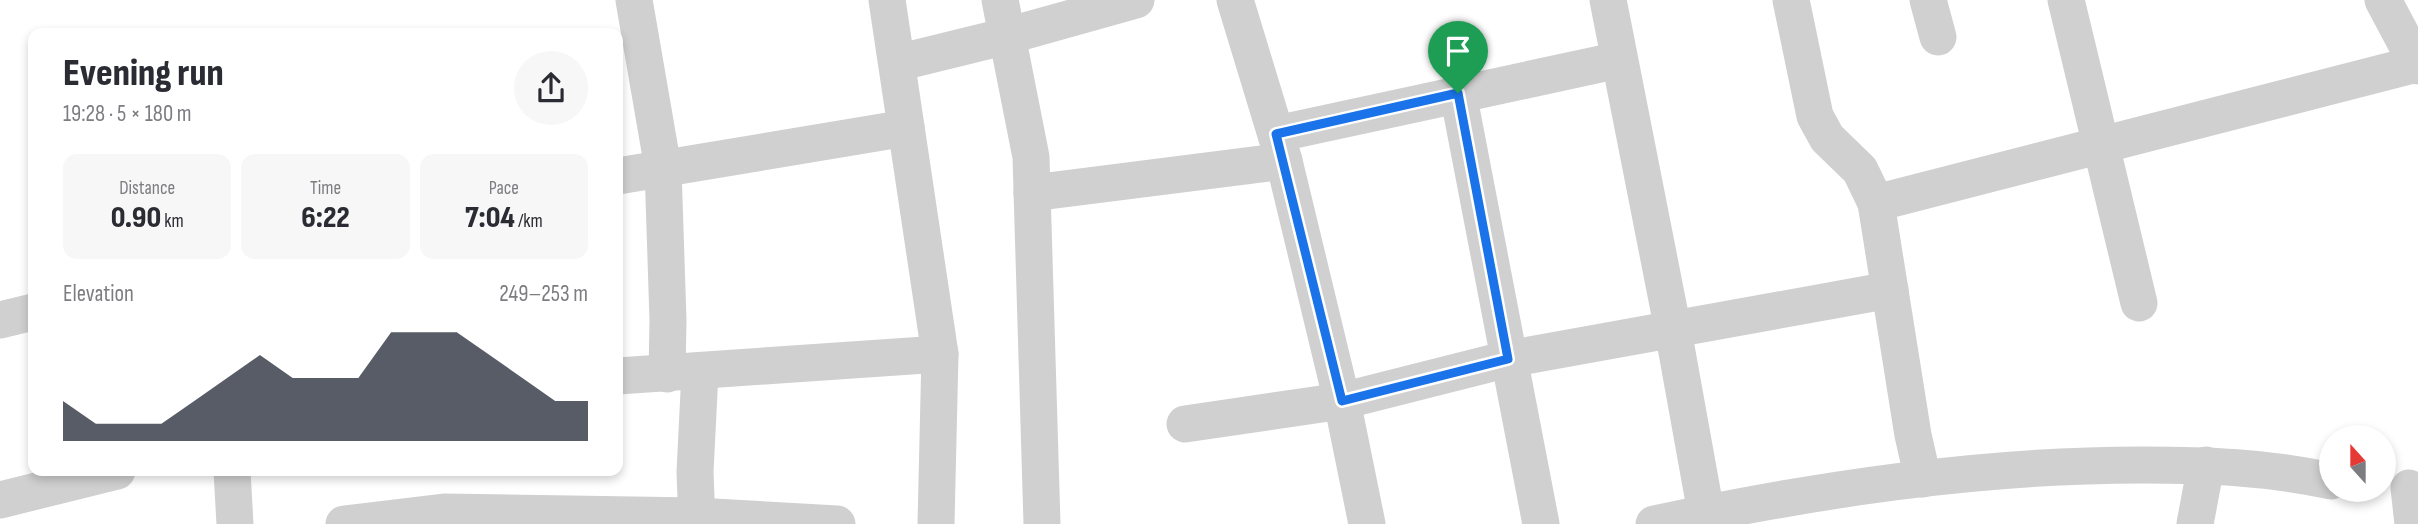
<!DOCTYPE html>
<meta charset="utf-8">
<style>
body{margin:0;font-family:"Sofia Sans Condensed",sans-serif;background:#f7f7f7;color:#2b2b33;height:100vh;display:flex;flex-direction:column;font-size:26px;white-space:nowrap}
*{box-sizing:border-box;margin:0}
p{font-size:23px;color:#7c7c81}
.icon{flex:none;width:38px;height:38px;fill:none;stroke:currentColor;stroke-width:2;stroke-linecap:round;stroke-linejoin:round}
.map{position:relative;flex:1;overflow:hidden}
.side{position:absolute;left:28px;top:28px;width:595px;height:448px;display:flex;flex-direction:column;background:#fff;border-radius:14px;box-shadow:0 4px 10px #0003}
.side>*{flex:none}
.needle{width:46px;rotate:339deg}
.buttons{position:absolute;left:2319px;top:425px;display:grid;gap:14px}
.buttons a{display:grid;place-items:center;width:77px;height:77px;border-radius:50%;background:#fff;box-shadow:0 4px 10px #0003;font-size:35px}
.pin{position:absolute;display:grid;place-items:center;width:60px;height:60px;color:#fff;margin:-72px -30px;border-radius:50% 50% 50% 0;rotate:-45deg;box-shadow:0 0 7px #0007}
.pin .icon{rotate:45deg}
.round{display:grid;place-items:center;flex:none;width:74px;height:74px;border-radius:37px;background:#f7f7f7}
.headline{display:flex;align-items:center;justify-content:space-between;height:119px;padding:0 35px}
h1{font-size:38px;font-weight:800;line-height:52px}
.figures{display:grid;grid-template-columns:repeat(3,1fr);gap:10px;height:119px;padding:7px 35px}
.figures div{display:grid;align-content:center;border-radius:14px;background:#f7f7f7;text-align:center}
.figures b{font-size:30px;font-weight:800}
.figures small{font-size:19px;font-weight:400}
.figures p{font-size:19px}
.chart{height:196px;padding:14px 35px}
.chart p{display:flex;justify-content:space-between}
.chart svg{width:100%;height:126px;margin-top:7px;fill:#111827;opacity:.7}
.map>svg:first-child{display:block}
</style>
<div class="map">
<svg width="2418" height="524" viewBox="0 0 2418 524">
<rect width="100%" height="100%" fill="#fff"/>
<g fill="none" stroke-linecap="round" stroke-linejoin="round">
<g stroke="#d0d0d0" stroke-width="37">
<polyline points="634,0 663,168 668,320 667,374"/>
<polyline points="887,0 940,354 936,524"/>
<polyline points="1000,0 1031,157 1042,524"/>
<polyline points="1235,0 1284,161 1342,401 1367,524"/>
<polyline points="1608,0 1673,330 1708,524"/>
<polyline points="1791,0 1815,116 1827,138 1860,170 1876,203 1913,435 1923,479"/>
<polyline points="1928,0 1938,37"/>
<polyline points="2066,0 2139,303"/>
<polyline points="2383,0 2418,66"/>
<polyline points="897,63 1007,36 1136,0"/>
<polyline points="1458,93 1541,524"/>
<polyline points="1276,134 1619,60"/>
<polyline points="618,176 906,128"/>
<polyline points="1032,193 1284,161"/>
<polyline points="1876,203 2417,64"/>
<polyline points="0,320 33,312"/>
<polyline points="618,376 940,354"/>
<polyline points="1185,424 1342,401 1508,359 1890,290"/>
<polyline points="232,471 235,524"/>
<polyline points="2409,488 2413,524"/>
<polyline points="0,500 117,471"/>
<polyline points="344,524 444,512 696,516 837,524"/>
<polyline points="697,524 695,472 700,372"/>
<path d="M 1654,524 C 1814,490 1978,465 2142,465 C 2207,465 2267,467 2331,481"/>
<polyline points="2195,524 2206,465"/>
</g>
</g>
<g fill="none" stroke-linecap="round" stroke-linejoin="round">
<g stroke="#fff" stroke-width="14">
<polygon id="route" points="1458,93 1508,359 1342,401 1276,134"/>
</g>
<use href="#route" stroke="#1a73e8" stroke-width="9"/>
</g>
</svg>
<div class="buttons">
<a><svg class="needle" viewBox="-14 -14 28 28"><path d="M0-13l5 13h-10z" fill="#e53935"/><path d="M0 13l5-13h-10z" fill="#7c7c81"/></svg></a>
</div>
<div class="pin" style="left:1458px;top:93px;background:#1e9e55"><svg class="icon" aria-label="arrive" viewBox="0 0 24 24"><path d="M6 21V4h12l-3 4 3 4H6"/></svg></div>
<section class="side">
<div class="headline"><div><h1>Evening run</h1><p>19:28 · 5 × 180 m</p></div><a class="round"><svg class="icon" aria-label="share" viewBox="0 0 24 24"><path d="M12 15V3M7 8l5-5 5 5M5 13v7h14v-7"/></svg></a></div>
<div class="figures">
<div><p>Distance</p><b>0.90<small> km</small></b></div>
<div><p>Time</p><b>6:22</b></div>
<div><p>Pace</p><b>7:04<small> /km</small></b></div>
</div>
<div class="chart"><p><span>Elevation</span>249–253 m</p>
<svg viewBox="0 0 160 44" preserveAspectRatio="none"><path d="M0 44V30L10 38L20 38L30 38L40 30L50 22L60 14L70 22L80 22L90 22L100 6L110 6L120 6L130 14L140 22L150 30L160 30V44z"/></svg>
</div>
</section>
</div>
